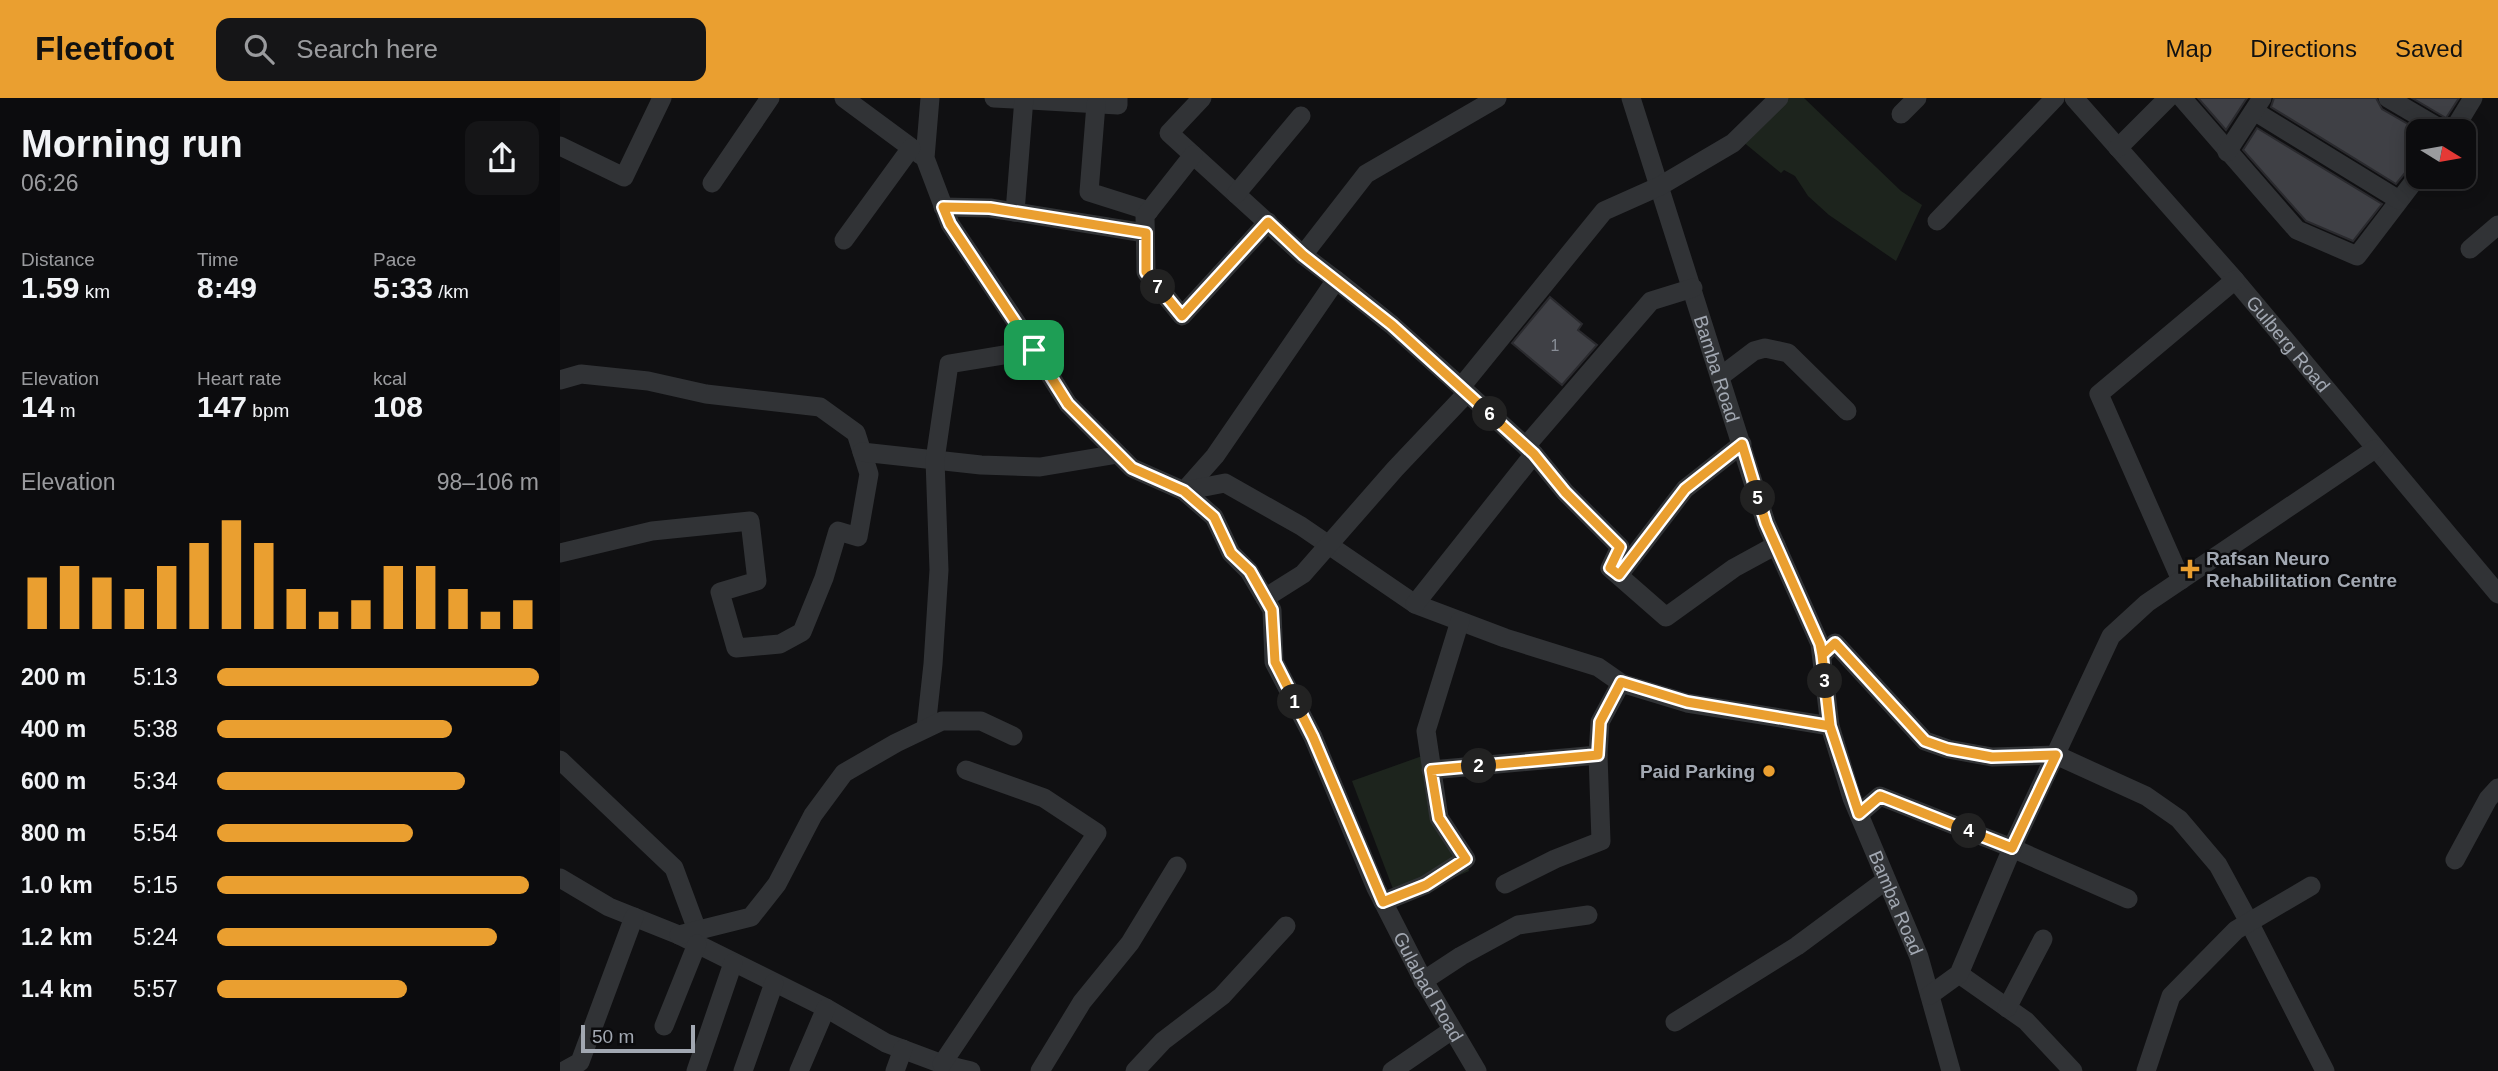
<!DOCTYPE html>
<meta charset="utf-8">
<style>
body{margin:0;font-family:Helvetica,sans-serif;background:#151517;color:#f1f3f6;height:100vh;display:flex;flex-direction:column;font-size:26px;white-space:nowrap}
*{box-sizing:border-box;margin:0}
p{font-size:23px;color:#9a9b9e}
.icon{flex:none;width:38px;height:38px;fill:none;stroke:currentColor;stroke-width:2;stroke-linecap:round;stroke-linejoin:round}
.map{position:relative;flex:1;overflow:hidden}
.panel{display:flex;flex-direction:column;background:#0c0c0e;width:560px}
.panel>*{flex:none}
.needle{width:46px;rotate:101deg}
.controls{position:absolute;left:1846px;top:21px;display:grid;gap:14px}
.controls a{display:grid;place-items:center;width:70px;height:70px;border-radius:14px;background:#0c0c0e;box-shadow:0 4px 18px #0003,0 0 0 2px #2c2c2e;font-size:35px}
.scale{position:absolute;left:21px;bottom:18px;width:114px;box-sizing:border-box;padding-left:7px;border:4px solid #a2a8b2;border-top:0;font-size:19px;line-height:24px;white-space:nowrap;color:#a2a8b2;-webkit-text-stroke:5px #0b0b0d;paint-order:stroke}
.pin{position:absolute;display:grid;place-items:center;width:60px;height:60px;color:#fff;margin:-30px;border-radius:14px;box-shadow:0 4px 10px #0006}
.km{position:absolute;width:35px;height:35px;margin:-18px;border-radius:50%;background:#222;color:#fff;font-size:19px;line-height:35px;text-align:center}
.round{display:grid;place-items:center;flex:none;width:74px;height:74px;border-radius:14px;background:#151517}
.summary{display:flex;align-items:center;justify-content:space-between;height:119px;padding:0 21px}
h1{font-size:38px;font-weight:600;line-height:52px}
.figures{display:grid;grid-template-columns:repeat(3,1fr);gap:10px;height:119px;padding:7px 21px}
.figures div{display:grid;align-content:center}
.figures b{font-size:30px;font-weight:600}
.figures small{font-size:19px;font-weight:400}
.figures p{font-size:19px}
.chart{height:196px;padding:14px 21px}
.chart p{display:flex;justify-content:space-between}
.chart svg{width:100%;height:126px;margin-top:7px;stroke:#ea9f30;stroke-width:6}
ul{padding:0 21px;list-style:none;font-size:23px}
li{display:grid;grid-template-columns:112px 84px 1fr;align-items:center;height:52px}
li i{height:18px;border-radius:9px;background:#ea9f30}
header{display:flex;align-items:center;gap:42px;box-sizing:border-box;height:98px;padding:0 35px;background:#ea9f30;color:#111}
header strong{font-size:33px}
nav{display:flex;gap:38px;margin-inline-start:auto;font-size:24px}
.search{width:490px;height:63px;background:#151517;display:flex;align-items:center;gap:18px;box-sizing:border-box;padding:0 24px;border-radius:14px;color:#9a9b9e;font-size:26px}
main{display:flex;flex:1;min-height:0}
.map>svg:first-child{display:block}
</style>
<header>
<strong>Fleetfoot</strong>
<div class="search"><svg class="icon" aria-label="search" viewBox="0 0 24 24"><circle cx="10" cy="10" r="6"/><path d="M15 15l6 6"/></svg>Search here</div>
<nav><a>Map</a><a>Directions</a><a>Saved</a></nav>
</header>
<main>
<section class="panel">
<div class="summary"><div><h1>Morning run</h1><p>06:26</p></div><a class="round"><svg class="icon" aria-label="share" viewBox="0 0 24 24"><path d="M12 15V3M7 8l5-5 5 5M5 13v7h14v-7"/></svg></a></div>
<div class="figures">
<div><p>Distance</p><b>1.59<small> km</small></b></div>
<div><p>Time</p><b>8:49</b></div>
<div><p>Pace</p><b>5:33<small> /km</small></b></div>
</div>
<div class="figures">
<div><p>Elevation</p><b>14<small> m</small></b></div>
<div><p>Heart rate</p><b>147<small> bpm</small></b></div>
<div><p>kcal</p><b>108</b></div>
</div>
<div class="chart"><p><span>Elevation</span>98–106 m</p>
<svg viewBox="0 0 160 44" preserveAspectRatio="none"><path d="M5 44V26M15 44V22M25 44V26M35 44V30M45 44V22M55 44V14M65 44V6M75 44V14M85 44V30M95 44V38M105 44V34M115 44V22M125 44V22M135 44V30M145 44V38M155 44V34"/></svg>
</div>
<ul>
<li><b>200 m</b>5:13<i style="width:100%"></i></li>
<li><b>400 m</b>5:38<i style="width:73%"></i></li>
<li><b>600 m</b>5:34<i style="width:77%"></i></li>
<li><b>800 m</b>5:54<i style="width:61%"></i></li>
<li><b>1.0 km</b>5:15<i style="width:97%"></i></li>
<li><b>1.2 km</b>5:24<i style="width:87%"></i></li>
<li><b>1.4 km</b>5:57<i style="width:59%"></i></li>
</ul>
</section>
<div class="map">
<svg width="1938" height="973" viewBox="0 0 1938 973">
<rect width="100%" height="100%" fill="#101012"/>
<g fill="#1d241d">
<polygon points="1222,0 1244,0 1341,93 1362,107 1336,163 1269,117 1248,98 1235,78 1224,72 1221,75 1182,43"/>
<polygon points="865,657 909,773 838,804 792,683"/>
</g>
<g fill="#3f4045" stroke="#2a2a2e" stroke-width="2">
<polygon points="1638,0 1687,0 1666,32"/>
<polygon points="1714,0 1816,0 1822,11 1860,33 1858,33 1858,63 1849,70 1836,86 1711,9"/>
<polygon points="1852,0 1899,0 1886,20"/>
<polygon points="1697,30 1822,106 1793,143 1746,123 1683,52"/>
<polygon points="990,199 1022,226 1018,232 1037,247 1002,287 952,245"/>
</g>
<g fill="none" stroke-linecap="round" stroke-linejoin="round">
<g stroke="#313336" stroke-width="19">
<polyline points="284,0 361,57"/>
<polyline points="370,0 365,60 390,126 462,233 508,306 572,370 624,393 655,358 776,182 743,157 609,35 642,0"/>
<polyline points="434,0 558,7 558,0"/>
<path id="s1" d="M 1071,0 L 1206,425 L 1260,546 L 1270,628 L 1292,700 L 1359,859 L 1391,973"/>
<path id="s2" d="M 1514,0 L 1675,182 L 1938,496"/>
<polyline points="1622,0 1737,132 1797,158 1858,78"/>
<polyline points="1828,0 1884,33"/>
<polyline points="536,6 529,94 589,113"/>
<polyline points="1694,13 1839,102"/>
<polyline points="1341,16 1357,0"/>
<polyline points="1893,33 1913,0"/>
<polyline points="0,48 64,79 102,0"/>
<polyline points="1558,50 1608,0"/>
<polyline points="1667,54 1702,0"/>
<polyline points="633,57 585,118 586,174 622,218 708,124"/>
<polyline points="152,85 210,0"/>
<polyline points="676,96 741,18"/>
<polyline points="383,109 430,110 585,135"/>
<polyline points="455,114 464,0"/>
<polyline points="1377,123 1495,0"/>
<polyline points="284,142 351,50"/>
<polyline points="1910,151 1938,127"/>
<polyline points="743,157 806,76 937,0"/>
<polyline points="776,182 832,227 901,289 1044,113 1100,88 1173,45 1219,0"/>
<polyline points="1161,278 1194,253 1205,250 1228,255 1287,313"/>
<polyline points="0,282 21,276 88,283 146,296 260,309 296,335 309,376 298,439 278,433 264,480 242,534 220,546 176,550 160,494 197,483 190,423 92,433 0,455"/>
<polyline points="901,289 974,356 1005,394 1060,449 1050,470 1106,519 1174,470 1216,447"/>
<polyline points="966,348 1091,203 1133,190"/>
<polyline points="302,354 421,367 480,369 558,356"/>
<polyline points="624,393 665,385 741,428 855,506 945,540 1038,569 1061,585 1127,605 1270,628"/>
<path id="s3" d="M 624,393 L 654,419 L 671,455 L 689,473 L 712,512 L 714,564 L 753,639 L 816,790 L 861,878 L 917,973"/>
<polyline points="1059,477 1125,391 1182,346"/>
<polyline points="1621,482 1539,296 1675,182"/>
<polyline points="705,500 743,476 835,371 907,295"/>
<polyline points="855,506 974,356"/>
<polyline points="1262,557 1275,545 1365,643 1388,651 1432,659 1496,657 1586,698 1619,721 1658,767 1689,824 1765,973"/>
<polyline points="366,630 373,566 379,472 375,362 389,266 474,252"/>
<polyline points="0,662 114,770 137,832"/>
<polyline points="871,672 1038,657 1040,624 1061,585"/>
<polyline points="1299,716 1320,698 1452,750 1568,801"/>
<polyline points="1895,762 1928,701 1938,690"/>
<polyline points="0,780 49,809 119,837 266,910 326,945 382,966 411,973"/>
<polyline points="945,786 995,761 1041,743 1038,657"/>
<polyline points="823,804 865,787 906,761 879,720 866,633 900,523"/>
<polyline points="119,837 191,819 217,786 253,717 284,675 336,645 382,623 421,623 453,638"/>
<polyline points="1399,876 1466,923 1513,973"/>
<polyline points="863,883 901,858 958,827 1028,817"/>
<polyline points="1370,897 1399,876 1456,741 1551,538 1587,505 1815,351"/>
<polyline points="1447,910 1483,841"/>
<polyline points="1115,924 1237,848 1326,782"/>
<polyline points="104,928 137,846"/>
<polyline points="382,966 537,735 484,700 406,672"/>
<polyline points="4,973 20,964 74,819"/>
<polyline points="136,973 173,865"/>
<polyline points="183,973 214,885"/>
<polyline points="239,973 266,910"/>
<polyline points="335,973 343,951"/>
<polyline points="480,973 522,904 570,845 617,768"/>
<polyline points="575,973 603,943 662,898 726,828"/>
<polyline points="832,973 892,932"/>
<polyline points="1586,973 1611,898 1676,832 1751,788"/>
</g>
</g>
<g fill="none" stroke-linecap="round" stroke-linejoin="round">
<g stroke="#fff" stroke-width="14">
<polyline id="route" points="474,252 508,306 572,370 624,393 654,419 671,455 690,473 712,512 715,564 753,639 823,804 866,787 906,761 879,720 871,672 1038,657 1040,624 1061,584 1127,604 1270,628 1262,557 1275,545 1365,643 1388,651 1432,659 1496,657 1452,750 1320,698 1299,716 1270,628 1262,557 1260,546 1206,425 1182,346 1125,391 1059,477 1050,470 1060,449 1005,394 974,356 832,227 743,157 708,124 622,218 586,174 586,135 430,110 383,109 390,126 474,252"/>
</g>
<use href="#route" stroke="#ea9f30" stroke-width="9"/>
</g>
<g fill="#ea9f30" stroke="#0b0b0d" stroke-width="2.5">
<path d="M1626.5 460.5h7v7h7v7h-7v7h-7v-7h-7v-7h7z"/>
<circle cx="1209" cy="673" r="7"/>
</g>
<g text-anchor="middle" stroke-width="5" stroke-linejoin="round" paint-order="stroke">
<g font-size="16" fill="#898e97">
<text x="995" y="253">1</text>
</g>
<g font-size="19" fill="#a2a8b2" stroke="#0b0b0d">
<text dy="7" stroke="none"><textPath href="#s2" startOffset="326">Gulberg Road</textPath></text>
<text dy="7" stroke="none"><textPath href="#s1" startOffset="284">Bamba Road</textPath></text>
<text dy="7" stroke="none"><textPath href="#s1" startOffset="850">Bamba Road</textPath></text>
<text dy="7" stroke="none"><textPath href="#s3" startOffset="562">Gulabad Road</textPath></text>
</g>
<g font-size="19" font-weight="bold" fill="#a2a8b2" stroke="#0b0b0d" text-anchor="start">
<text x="1646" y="467">Rafsan Neuro<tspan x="1646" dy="22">Rehabilitation Centre</tspan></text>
<text x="1195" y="680" text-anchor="end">Paid Parking</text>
</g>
</g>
</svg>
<div class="controls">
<a><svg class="needle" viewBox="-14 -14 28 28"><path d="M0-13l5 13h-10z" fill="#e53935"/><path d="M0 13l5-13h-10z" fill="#9a9b9e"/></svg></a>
</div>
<div class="scale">50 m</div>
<div class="pin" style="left:474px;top:252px;background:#1e9e55"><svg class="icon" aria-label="arrive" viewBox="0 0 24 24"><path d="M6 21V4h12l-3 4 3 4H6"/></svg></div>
<b class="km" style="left:735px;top:604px">1</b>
<b class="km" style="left:919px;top:668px">2</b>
<b class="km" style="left:1265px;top:583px">3</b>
<b class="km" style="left:1409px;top:733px">4</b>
<b class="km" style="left:1198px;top:400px">5</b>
<b class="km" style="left:930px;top:316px">6</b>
<b class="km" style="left:598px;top:189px">7</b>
</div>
</main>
